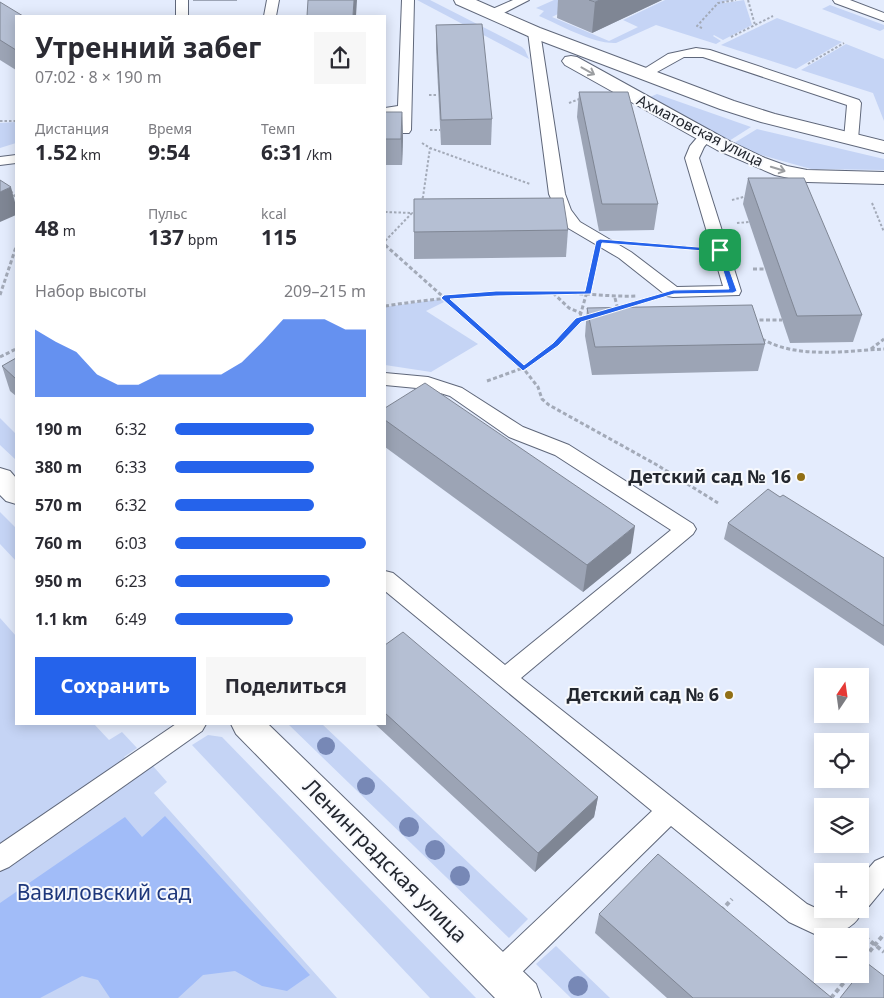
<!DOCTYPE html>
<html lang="ru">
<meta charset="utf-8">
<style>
body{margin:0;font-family:"Noto Sans",sans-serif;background:#f7f7f7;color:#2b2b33;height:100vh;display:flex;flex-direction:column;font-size:19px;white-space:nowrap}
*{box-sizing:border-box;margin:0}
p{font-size:16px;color:#7c7c81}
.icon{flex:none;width:28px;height:28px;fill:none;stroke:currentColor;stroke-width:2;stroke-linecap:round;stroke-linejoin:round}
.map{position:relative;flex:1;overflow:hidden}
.details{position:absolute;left:15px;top:15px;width:371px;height:710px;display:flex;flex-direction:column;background:#fff;border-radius:0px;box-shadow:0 2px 12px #0003}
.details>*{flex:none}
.needle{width:32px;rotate:13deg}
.controls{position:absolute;left:814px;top:668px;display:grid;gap:10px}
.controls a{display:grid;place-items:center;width:55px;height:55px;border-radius:0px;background:#fff;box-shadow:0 2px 12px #0003;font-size:25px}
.pin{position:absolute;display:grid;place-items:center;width:42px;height:42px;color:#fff;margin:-21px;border-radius:10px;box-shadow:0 2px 8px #0006}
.round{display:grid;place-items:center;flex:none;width:52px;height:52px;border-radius:0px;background:#f7f7f7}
.overview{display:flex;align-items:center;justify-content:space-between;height:85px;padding:0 20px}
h1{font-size:28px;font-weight:700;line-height:38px}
.figures{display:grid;grid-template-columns:repeat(3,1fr);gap:8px;height:85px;padding:5px 20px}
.figures div{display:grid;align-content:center}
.figures b{font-size:21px;font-weight:700}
.figures small{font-size:14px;font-weight:400}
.figures p{font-size:14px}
.chart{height:140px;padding:10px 20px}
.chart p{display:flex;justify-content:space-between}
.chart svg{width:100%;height:90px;margin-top:5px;fill:#2563eb;opacity:.7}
.button{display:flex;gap:10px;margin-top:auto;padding:10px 20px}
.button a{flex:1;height:58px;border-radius:0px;background:#2563eb;color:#fff;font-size:20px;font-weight:700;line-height:58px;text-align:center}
.button a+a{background:#f7f7f7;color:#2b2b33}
ul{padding:0 20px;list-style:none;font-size:16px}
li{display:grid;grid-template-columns:80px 60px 1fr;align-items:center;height:38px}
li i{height:12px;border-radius:6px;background:#2563eb}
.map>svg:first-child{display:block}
</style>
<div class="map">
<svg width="884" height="998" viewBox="0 0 884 998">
<rect width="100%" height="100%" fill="#e4ecfd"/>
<g fill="#c5d4f5">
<polygon points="417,0 430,0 522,47 525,50 529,59"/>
<path d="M 554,0 L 570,0 L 576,5 L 552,17 L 609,41 L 638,27 L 623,20 L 665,0 L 731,0 L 723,2 L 725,3 L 744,0 L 752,25 L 723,40 L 714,35 L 713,36 L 721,41 L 716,44 L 656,25 L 616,43 C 592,44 561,25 539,16 L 544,11 L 536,8 Z"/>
<polygon points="830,5 884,25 884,29 880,31 822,9"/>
<polygon points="777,18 842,42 796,69 721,45"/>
<polygon points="846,44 884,59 884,121 873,93 801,70"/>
<polygon points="657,94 751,127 729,141 650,97"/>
<polygon points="16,122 16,143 0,148 0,123"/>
<polygon points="757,129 884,159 884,170 811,169 747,151 734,143"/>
<polygon points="441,299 444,302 426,311 478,344 431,372 385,365 385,307"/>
<polygon points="0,418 16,434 16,460 0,445"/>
<polygon points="0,512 16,528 16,561 0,544"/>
<polygon points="0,618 16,636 16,724 94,724 109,740 122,732 137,748 124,757 140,775 153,766 167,782 154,793 337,998 0,998"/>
<polygon points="288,724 322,724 528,919 509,938"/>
<polygon points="208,735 222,737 476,998 430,998 192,745"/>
<polygon points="556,946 610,998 571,998 536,964"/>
</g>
<polygon fill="#a1bcf8" points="165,816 310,975 287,991 262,986 235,971 203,975 178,998 110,998 98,980 82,976 40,998 0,998 0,903 125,817 142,837"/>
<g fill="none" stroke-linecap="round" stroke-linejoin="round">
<g stroke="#5f677a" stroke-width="2">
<g id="service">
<rect x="176" y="0" width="12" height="16"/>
<polygon points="267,0 279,0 276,16 264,16"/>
<polygon points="402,0 414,0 411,130 409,133 399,133 397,130 397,115 385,116 385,108 398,106"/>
<polygon points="513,0 529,0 496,17 488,17 486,14 488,11"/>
<polygon points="833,0 850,0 884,13 884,21 835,3"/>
<polygon points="534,28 540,32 565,194 571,210 580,222 631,252 677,287 723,286 685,158 690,146 701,133 711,133 713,136 704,147 699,158 741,291 739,295 673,297 667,296 619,258 568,228 559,215 545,213 542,210 545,207 554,205 549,194 528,32"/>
<polygon points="696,48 710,50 859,100 861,103 858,139 856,142 846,142 844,139 847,105 703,57 684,57 648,77 643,78 636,74 668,54"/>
<polygon points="16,155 16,163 0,165 0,157"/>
<path d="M 385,373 L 428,377 L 462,388 L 523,427 L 569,445 L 693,524 L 696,529 L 693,534 L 521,678 L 807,904 L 822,911 L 830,909 L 860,909 L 860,878 L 875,861 L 884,857 L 884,888 L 869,906 L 863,908 C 857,929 839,932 821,937 L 789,922 L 671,826 L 509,985 L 499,989 L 489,985 L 485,975 L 489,965 L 652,811 L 385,591 L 385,571 L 393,573 L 505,665 L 671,530 L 555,455 L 509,437 L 450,396 L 427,389 L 385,385 Z"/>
<polygon points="176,724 206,724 202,731 9,867 0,871 0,844"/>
</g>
</g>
<g stroke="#5f677a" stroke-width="2">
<g id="minor">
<polygon points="454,0 476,0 540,28 734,101 775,114 884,141 884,153 761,122 720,109 528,36 456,4"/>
<polygon points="571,56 577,57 731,142 765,158 787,166 807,170 884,172 884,184 807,182 775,175 717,150 565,65 562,61 565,57"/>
</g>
</g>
<g stroke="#5f677a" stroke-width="2">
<g id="tertiary">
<polygon points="0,468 10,471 16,478 16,504 6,501 0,495"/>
<polygon points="231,724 268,724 536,984 541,998 495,998 236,734"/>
</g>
</g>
<g stroke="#a3aab8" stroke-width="2" stroke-dasharray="2.5 2" stroke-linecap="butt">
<polyline points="748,0 755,25"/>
<polyline points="702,28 697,26 718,3 736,0"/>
<polyline points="731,37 773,16"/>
<polyline points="808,64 844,43"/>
<polyline points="429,95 438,95"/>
<polyline points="569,103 582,98"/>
<polyline points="0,121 16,121"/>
<polyline points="430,130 440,130"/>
<polyline points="422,143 430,148 530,184"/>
<polyline points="11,191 16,198"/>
<polyline points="732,200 747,196"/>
<polyline points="420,202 423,197 430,148"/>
<polyline points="872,203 884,232"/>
<polyline points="385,212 412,213 385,241"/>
<polyline points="737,223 749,222"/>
<polyline points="385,245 387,246"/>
<polyline points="653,245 673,246"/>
</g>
<g stroke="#a3aab8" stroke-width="3" stroke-dasharray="4 2.5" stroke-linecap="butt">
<polyline points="385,245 523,368 538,387 542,399 549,405 657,465 718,503"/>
<polyline points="656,245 694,248"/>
<polyline points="753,269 765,269"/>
<polyline points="553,293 569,308 581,313"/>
<polyline points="0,295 16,247"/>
<polyline points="615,298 618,310"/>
<path d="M 385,306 C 443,297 501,293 560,293 C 585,293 610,297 636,296"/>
<polyline points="616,309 644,301"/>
<polyline points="753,320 782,320"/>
<path d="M 762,339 C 798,359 844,351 884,349"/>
<polyline points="871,349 884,339"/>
<polyline points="0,357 16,349"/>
<polyline points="487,381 523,368 556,345 579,320 595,263"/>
</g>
<g stroke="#a3aab8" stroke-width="4" stroke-dasharray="4.5 3" stroke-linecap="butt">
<polyline points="721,911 732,899"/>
<polyline points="865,937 884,952"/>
<polyline points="860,963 884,934"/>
<polyline points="831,998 851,974"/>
</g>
<use href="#service" fill="#fff" fill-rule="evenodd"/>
<use href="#minor" fill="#fff" fill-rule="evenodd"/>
<use href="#tertiary" fill="#fff" fill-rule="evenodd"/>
</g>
<g fill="#7788b6">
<circle cx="326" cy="746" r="9"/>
<circle cx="366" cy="786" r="9"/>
<circle cx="409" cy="827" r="10"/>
<circle cx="435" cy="850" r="10"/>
<circle cx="460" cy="876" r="10"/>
<circle cx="578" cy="986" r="10"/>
</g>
<g fill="#9ca4b5">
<rect x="193" y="0" width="44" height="1"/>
<polygon points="558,0 662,0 592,33 557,18"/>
<polygon points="0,2 16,16 16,70 0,60"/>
<polygon points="436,25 492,119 491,145 441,145 436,49"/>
<polygon points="579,92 658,204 654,230 599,231 577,117"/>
<polygon points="385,112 402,112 403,138 402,165 385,165"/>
<polygon points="748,178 862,315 853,342 790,343 743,204"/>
<polygon points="414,199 568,230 566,257 414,259"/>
<polygon points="587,308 765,344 758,371 592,375 585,336"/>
<polygon points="16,358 16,396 10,391 2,366"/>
<polygon points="385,408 631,553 583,592 385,447"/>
<polygon points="728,523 884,558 884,646 724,539"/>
<polygon points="385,645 598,797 594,817 535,872 375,724 385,724"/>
<polygon points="599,914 832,998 667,998 595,933"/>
</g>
<g fill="#7f8694">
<polygon points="354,0 357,0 356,16 353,16"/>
<polygon points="600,0 662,0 592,33 595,2"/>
<polygon points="402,112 403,138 402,165 401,139"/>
<polygon points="11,187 16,206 16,215 0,222 0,192"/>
<polygon points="635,526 631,553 583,592 587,565"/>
<polygon points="598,797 594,817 535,872 538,853"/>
</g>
<g fill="#b5bfd3" stroke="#7f8694">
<polygon points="308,0 354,0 353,16 307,16"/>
<polygon points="589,0 600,0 595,2"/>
<polygon points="0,2 23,16 16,16 16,50 0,40"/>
<polygon points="482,24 492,119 441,120 436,25"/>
<polygon points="579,92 628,92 658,204 602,204"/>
<polygon points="385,112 402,112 401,139 385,139"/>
<polygon points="748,178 804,178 862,315 797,316"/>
<polygon points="0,180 11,187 0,192"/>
<polygon points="563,198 568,230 414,232 414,199"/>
<polygon points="752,305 765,344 595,347 587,308"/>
<polygon points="16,358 16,379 2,366"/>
<polygon points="425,383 635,526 587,565 385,420 385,408"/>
<polygon points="768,489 780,497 783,495 884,558 884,626 728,523"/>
<polygon points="403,632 598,797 538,853 385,713 385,645"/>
<polygon points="658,854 832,998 693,998 599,914"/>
<polygon points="867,963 884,976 884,998 840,998 859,974 860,974 860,972"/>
</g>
<defs><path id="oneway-shaft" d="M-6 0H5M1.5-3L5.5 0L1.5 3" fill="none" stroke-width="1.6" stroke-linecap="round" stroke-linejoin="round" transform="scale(1.25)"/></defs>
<g stroke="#9c9ea1">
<use href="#oneway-shaft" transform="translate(588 71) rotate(29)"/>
<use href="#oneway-shaft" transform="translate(778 169) rotate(17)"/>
</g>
<path fill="#2563eb" stroke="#fff" fill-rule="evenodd" d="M 600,239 L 722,249 L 737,291 L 733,293 L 674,294 L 581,322 L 558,346 L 523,371 L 441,298 L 444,295 L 496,291 L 585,291 L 596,241 ZM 602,243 L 717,252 L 729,289 L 673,290 L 576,318 L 553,343 L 524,365 L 450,299 L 496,296 L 591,294 Z"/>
<g fill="#916f15" stroke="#f7f9fd" stroke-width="2">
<circle cx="801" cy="477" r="5"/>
<circle cx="729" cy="695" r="5"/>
</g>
<g text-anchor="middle" stroke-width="4" stroke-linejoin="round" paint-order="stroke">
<g font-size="15" fill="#23272f" stroke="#f7f9fd">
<text transform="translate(700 131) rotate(27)" y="5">Ахматовская улица</text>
</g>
<g font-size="18" font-weight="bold" fill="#23272f" stroke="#f7f9fd" text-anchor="end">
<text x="791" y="483">Детский сад № 16</text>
<text x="719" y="701">Детский сад № 6</text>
</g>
<g font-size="21" fill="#23272f" stroke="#f7f9fd">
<text transform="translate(385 861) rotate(45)" y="7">Ленинградская улица</text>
</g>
<g font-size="21" fill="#1e377b" stroke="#f7f9fd">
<text x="104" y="900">Вавиловский сад</text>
</g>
</g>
</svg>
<div class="controls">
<a><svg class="needle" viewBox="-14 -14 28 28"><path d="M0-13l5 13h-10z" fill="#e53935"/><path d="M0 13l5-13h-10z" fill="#7c7c81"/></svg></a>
<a><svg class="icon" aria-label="locate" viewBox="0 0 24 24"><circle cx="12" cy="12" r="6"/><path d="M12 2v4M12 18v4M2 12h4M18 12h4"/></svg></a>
<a><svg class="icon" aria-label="layers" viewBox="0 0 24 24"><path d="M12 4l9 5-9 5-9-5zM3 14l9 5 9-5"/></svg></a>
<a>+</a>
<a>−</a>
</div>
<div class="pin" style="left:720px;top:250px;background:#1e9e55"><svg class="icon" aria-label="arrive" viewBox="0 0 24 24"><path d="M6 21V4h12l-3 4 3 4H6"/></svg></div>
<section class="details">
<div class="overview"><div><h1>Утренний забег</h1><p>07:02 · 8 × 190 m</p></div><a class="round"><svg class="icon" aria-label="share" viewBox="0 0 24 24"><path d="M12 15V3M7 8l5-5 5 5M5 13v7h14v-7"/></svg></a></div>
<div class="figures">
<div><p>Дистанция</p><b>1.52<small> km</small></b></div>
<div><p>Время</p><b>9:54</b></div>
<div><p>Темп</p><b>6:31<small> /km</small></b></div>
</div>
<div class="figures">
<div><b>48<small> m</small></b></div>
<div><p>Пульс</p><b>137<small> bpm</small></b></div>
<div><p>kcal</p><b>115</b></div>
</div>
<div class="chart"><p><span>Набор высоты</span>209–215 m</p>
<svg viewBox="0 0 160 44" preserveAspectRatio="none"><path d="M0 44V11L10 17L20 22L30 33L40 38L50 38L60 33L70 33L80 33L90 33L100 27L110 17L120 6L130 6L140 6L150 11L160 11V44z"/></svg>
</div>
<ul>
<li><b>190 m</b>6:32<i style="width:73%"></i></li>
<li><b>380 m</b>6:33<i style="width:73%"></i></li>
<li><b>570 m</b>6:32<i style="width:73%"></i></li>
<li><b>760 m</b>6:03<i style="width:100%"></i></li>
<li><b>950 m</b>6:23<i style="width:81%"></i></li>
<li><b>1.1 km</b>6:49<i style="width:62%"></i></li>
</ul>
<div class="button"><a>Сохранить</a><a>Поделиться</a></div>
</section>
</div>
